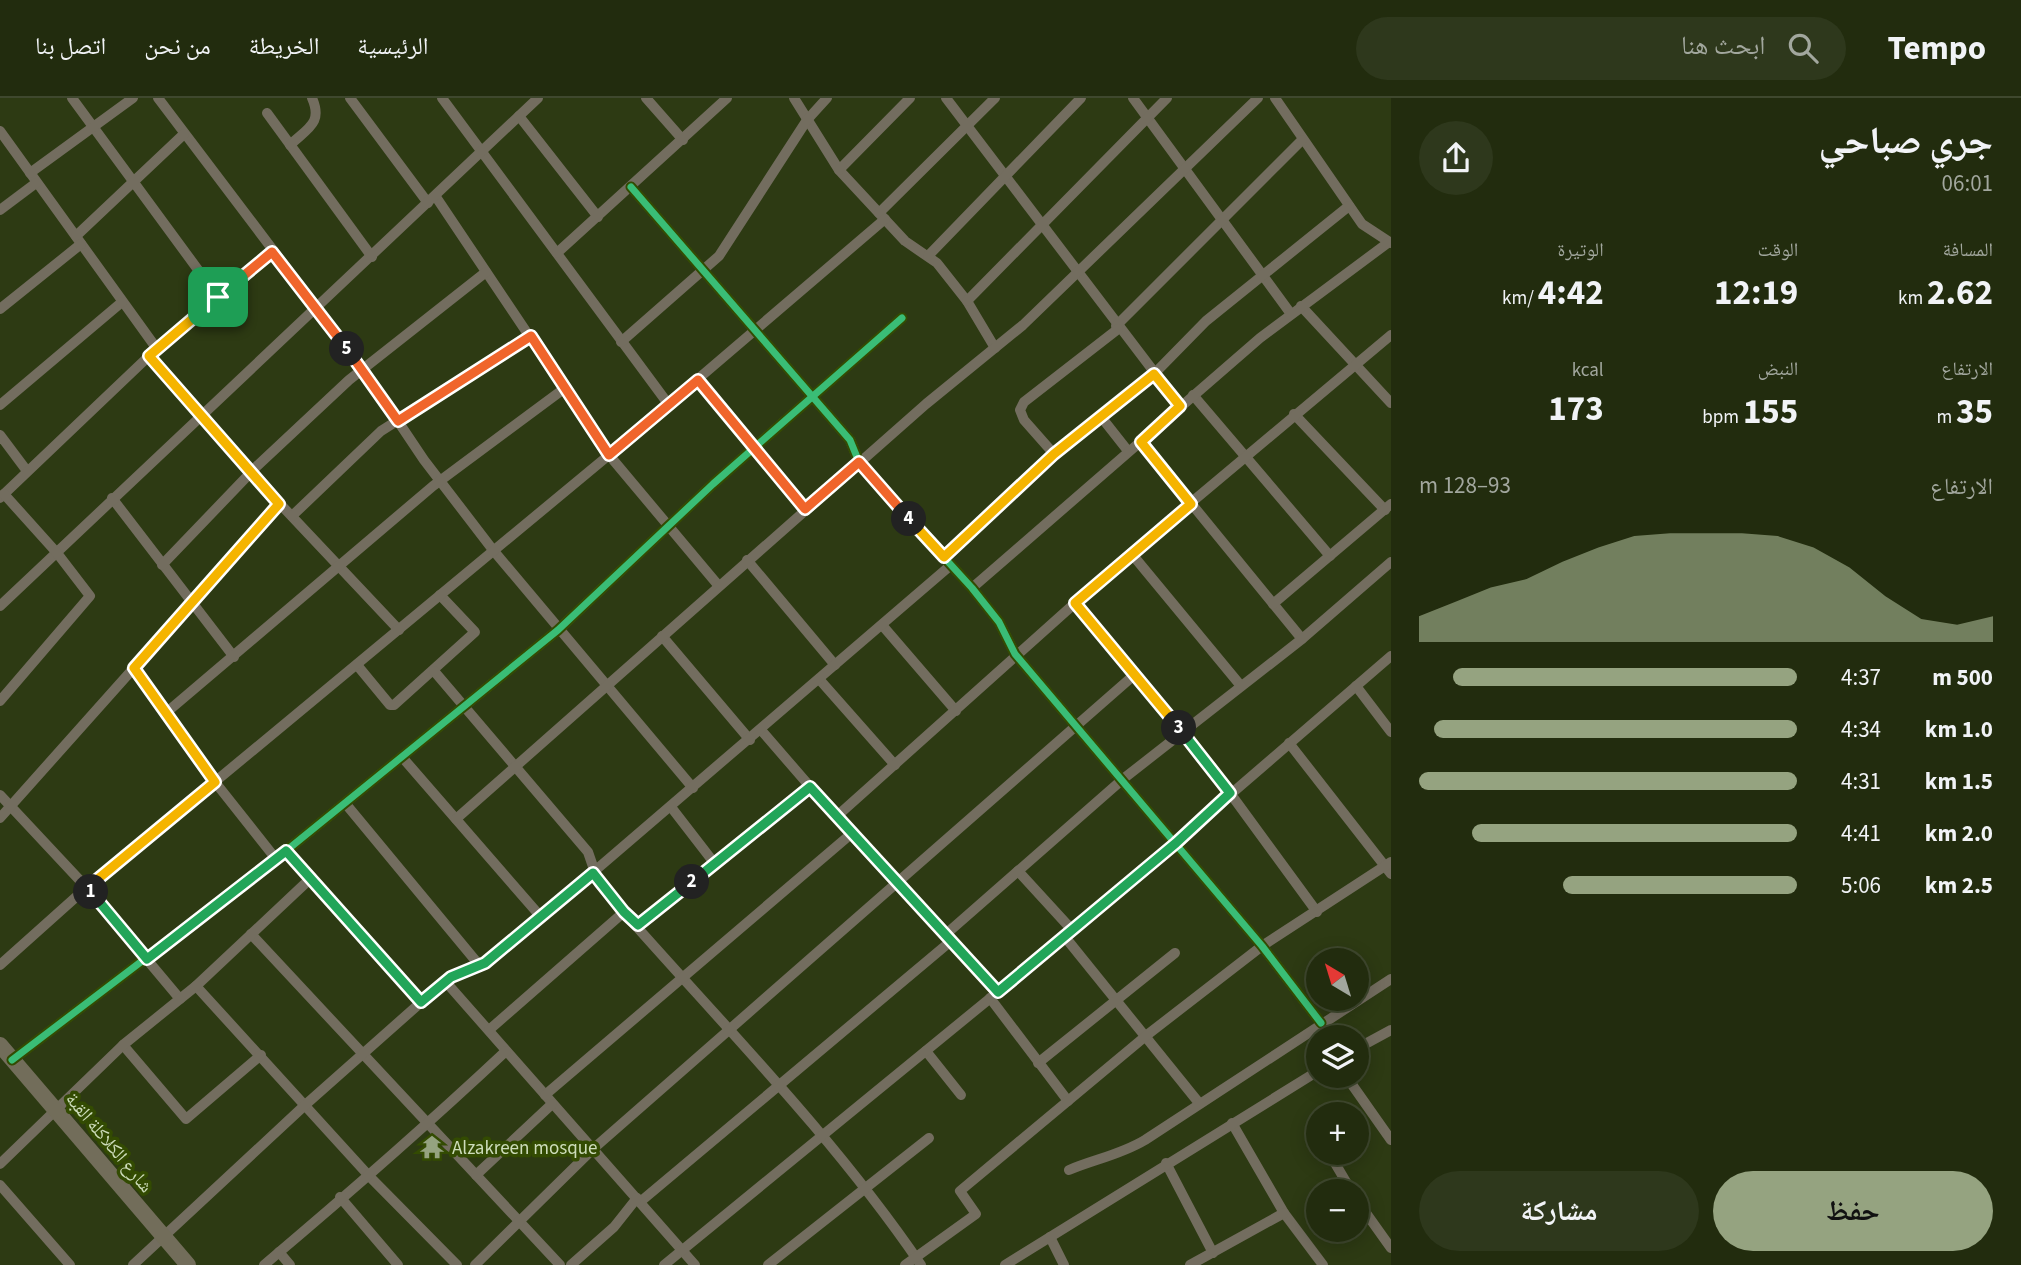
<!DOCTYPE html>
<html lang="ar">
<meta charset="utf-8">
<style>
body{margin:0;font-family:"Source Sans 3","Noto Naskh Arabic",sans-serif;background:#2e381c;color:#f1f3f6;direction:rtl;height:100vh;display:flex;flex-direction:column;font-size:26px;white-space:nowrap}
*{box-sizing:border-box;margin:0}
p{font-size:23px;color:#a2a79e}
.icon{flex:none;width:38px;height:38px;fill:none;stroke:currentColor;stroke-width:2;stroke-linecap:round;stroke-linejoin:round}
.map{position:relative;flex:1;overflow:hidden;direction:ltr}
.sheet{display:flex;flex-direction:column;background:#222c0e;width:630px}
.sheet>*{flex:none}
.needle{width:46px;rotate:322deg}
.tools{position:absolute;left:1306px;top:850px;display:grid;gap:14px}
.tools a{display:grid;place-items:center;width:63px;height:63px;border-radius:50%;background:#222c0e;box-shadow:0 4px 18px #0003,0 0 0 2px #3f482e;font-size:35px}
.pin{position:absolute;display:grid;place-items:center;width:60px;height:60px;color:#fff;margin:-30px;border-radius:14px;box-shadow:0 4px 10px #0006}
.km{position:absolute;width:35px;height:35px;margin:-18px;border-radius:50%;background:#222;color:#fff;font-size:19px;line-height:35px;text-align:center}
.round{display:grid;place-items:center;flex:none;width:74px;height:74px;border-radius:37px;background:#2e381c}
.overview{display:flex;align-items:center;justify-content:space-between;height:119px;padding:0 28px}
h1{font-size:38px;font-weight:700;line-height:52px}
.stats{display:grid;grid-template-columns:repeat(3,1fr);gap:10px;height:119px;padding:7px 28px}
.stats div{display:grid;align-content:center}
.stats b{font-size:35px;font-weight:700}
.stats small{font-size:19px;font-weight:400}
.stats p{font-size:19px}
.chart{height:196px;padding:14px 28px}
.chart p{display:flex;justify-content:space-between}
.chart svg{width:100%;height:126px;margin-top:7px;fill:#95a380;opacity:.7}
.action{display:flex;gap:14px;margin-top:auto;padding:14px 28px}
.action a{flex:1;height:80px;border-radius:42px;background:#95a380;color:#111;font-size:28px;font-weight:700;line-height:80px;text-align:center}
.action a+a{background:#2e381c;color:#f1f3f6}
ul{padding:0 28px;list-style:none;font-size:23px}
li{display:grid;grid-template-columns:112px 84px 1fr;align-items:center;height:52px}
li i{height:18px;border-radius:9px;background:#95a380}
header{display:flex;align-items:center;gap:42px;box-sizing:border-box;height:98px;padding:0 35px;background:#222c0e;border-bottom:2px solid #3f482e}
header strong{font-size:33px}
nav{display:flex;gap:38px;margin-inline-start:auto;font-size:24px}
.search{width:490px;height:63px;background:#2e381c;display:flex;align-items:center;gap:18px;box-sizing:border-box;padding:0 24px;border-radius:38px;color:#a2a79e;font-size:26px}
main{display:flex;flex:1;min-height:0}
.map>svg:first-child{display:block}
</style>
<header>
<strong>Tempo</strong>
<div class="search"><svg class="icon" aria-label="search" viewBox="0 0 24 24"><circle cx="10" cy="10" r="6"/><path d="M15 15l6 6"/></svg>ابحث هنا</div>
<nav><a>الرئيسية</a><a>الخريطة</a><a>من نحن</a><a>اتصل بنا</a></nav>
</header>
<main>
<section class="sheet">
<div class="overview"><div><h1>جري صباحي</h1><p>06:01</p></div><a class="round"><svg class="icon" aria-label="share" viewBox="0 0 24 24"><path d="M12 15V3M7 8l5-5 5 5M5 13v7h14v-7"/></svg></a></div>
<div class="stats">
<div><p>المسافة</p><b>2.62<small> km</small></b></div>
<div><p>الوقت</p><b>12:19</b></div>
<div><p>الوتيرة</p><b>4:42<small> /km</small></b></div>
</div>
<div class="stats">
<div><p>الارتفاع</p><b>35<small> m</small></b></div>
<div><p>النبض</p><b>155<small> bpm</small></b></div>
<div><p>kcal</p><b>173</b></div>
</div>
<div class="chart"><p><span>الارتفاع</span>93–128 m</p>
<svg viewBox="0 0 160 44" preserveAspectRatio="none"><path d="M0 44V35L10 30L20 25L30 22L40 16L50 11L60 7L70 6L80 6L90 6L100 7L110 11L120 18L130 28L140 36L150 38L160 35V44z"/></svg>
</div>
<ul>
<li><b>500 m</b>4:37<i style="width:91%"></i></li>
<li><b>1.0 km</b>4:34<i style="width:96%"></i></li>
<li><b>1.5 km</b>4:31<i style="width:100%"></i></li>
<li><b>2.0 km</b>4:41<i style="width:86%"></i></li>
<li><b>2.5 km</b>5:06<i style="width:62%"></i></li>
</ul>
<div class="action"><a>حفظ</a><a>مشاركة</a></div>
</section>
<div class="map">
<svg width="1391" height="1167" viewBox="0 0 1391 1167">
<rect width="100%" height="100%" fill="#2d3a13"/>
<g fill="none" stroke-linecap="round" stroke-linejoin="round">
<g stroke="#736d5f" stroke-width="10">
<polyline points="72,0 218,199"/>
<polyline points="158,0 363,271 424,362 493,452 693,690"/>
<polyline points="350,0 428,105"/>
<polyline points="442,0 669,307"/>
<polyline points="646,0 683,42"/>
<polyline points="794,0 839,72 905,143 937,165 967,203 995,250"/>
<polyline points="946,0 1180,308"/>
<polyline points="1133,0 1291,216"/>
<polyline points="1275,0 1362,126 1391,145"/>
<polyline points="267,15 372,159"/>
<polyline points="519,18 598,119"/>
<polyline points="0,33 157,251"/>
<path d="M 290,47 C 308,30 323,25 312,0"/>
<polyline points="839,72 910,0"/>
<polyline points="30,75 133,0"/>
<polyline points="631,89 850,342 859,364 868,376 972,490 999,524 1015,556 1262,848 1321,925"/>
<polyline points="436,99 609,357 718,487"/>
<polyline points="0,112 36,85"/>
<polyline points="879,115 995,0"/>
<polyline points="76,138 184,36"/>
<polyline points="557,155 727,0"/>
<polyline points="928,158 1081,0"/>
<polyline points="967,203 1167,0"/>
<polyline points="1301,208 1391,305"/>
<polyline points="0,211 81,146"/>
<polyline points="1116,228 1302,42"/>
<polyline points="621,244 719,158 807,22 827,0"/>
<polyline points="149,258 250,374 399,532"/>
<polyline points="698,282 805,411"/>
<polyline points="1193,297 1330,458"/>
<polyline points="0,307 122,204"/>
<polyline points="1294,316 1385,412"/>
<polyline points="1102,320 1128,353"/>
<polyline points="0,337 27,373"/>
<polyline points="1141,344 1302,541"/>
<polyline points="1054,356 1024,322 1020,312 1024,304 1118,231"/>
<polyline points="0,400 149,258 272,154"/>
<polyline points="112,400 234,559"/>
<polyline points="292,418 381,333 531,238"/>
<polyline points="1131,455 1241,588"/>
<polyline points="944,459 1054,356 1154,276 1206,223 1349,108"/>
<polyline points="747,462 835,567"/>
<polyline points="162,467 257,368 349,282 486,174"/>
<polyline points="972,490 1260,240 1389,144"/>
<polyline points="1075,505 1230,695 1317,814"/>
<polyline points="1273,506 1391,406"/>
<polyline points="0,508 538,0"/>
<polyline points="882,527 956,613"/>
<polyline points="662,538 750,642"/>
<polyline points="357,567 390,607 394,607 475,534 440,497"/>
<polyline points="133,570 215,684 276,761"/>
<path d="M 434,573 L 588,754 L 599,786 C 707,911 827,1029 921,1167"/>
<polyline points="819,581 895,667"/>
<polyline points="1356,588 1391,634"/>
<polyline points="0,603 90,498 57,455 4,396"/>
<polyline points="167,614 433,388 565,290"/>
<polyline points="761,632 851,736 997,894"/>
<polyline points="1289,645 1391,776"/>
<polyline points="402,659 541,819"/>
<polyline points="0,697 87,790 180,901"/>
<polyline points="345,705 480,868"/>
<polyline points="671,709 715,766"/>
<polyline points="836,719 1131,455 1391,237"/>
<polyline points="0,720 280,406"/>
<polyline points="456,721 926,306 1023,227 1258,0"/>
<polyline points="286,753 420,904"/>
<polyline points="1018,773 1073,833"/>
<polyline points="638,826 810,689"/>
<polyline points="251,836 560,1167"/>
<polyline points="945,837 1123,681 1302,541 1391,464"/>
<polyline points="1065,839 1199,1005"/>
<polyline points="0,867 76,799 609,357 885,121"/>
<polyline points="445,883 695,1167"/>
<polyline points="196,888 370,1079 457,1167"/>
<polyline points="990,900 1068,1003"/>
<polyline points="489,932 624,814"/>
<polyline points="123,947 186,1021 261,957"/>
<polyline points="1356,951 1391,932"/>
<polyline points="926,953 961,997"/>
<polyline points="12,962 276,761 558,532 713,386 902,220"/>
<polyline points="1038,965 1175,855"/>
<polyline points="1350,978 1353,988 1391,1042"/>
<polyline points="545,997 851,736"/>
<polyline points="1232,1025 1284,1115 1323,1167"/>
<polyline points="1329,1055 1352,1094"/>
<polyline points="1166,1065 1213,1155"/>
<polyline points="0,1066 123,947 196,888 311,780"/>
<path d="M 1069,1072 C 1095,1061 1120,1057 1145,1042 L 1391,881"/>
<polyline points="476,1077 552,1006"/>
<polyline points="0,1087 70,1167"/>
<polyline points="340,1099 398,1167"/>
<polyline points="1356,1101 1391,1150"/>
<polyline points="640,1104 951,843"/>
<polyline points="1050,1139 1064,1167"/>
<polyline points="279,1154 290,1167"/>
<polyline points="133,1167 304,1008 445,883 485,865 541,819 951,467"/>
<path d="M 264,1167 C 347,1097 427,1027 506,953"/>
<polyline points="475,1167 593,1051 1133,578"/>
<polyline points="571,1167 614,1129 637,1100"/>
<polyline points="664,1167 1065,839 1391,558"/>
<polyline points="768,1167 929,1040"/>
<polyline points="905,1167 976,1116 960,1093 1147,937 1262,848 1391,764"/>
<polyline points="1005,1167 1318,973"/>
<polyline points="1190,1167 1284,1115"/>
</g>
<polyline stroke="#726d5a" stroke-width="16" points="0,947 188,1167"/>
<g stroke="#334b02" stroke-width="11">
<g id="cycleway">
<polyline points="631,89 850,342 859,364 868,376 972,490 999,524 1015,556 1262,848 1321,925"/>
<polyline points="12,962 276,761 558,532 713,386 902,220"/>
</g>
</g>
<use href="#cycleway" stroke="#3abd76" stroke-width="7"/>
</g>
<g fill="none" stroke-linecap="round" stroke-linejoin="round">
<g stroke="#fff" stroke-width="14">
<polyline id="split-1" points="91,794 87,790 215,684 134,570 279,406 149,258 218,199"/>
</g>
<g stroke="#fff" stroke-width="14">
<polyline id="split-2" points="91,794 147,861 286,753 421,904 451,879 485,865 593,775 624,814 638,827 692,784"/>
</g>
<g stroke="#fff" stroke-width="14">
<polyline id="split-3" points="692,784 810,689 998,894 1176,745 1230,695 1179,630"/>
</g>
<g stroke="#fff" stroke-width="14">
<polyline id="split-4" points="909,421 944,459 1054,356 1154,276 1180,308 1141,344 1191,406 1075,505 1179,630"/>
</g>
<g stroke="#fff" stroke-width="14">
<polyline id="split-5" points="347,251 398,323 531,238 609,357 698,282 805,411 859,364 909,421"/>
</g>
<g stroke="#fff" stroke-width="14">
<polyline id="split-6" points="218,199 272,154 347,251"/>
</g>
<use href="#split-1" stroke="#f5b400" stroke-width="9"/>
<use href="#split-2" stroke="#22a559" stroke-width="9"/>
<use href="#split-3" stroke="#22a559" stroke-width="9"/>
<use href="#split-4" stroke="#f5b400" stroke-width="9"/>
<use href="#split-5" stroke="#f0652b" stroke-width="9"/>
<use href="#split-6" stroke="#f0652b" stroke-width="9"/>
</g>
<defs>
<g id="temple-bare" transform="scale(1.89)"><path d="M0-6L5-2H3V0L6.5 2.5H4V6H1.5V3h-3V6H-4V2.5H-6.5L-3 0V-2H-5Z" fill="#95a380" stroke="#334b02" stroke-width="2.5" paint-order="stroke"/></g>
</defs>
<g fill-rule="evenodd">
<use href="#temple-bare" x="432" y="1049"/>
</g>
<g text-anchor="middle" stroke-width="7" stroke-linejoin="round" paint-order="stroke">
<g font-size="19" fill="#cddcba" stroke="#334b02">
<text transform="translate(110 1044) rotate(50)" y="7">شارع الكلاكلة القبة</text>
</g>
<g font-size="19" fill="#cddcba" stroke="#334b02" text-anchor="start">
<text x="452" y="1056">Alzakreen mosque</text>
</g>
</g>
</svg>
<div class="tools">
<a><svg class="needle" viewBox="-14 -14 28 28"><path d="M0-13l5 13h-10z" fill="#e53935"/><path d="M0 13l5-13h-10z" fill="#a2a79e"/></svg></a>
<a><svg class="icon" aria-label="layers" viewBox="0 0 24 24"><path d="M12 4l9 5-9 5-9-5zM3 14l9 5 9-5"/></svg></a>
<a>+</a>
<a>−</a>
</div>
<div class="pin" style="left:218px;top:199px;background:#1e9e55"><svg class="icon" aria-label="arrive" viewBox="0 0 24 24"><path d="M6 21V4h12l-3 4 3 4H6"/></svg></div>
<b class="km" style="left:91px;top:794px">1</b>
<b class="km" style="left:692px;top:784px">2</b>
<b class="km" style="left:1179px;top:630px">3</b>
<b class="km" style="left:909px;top:421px">4</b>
<b class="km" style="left:347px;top:251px">5</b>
</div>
</main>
